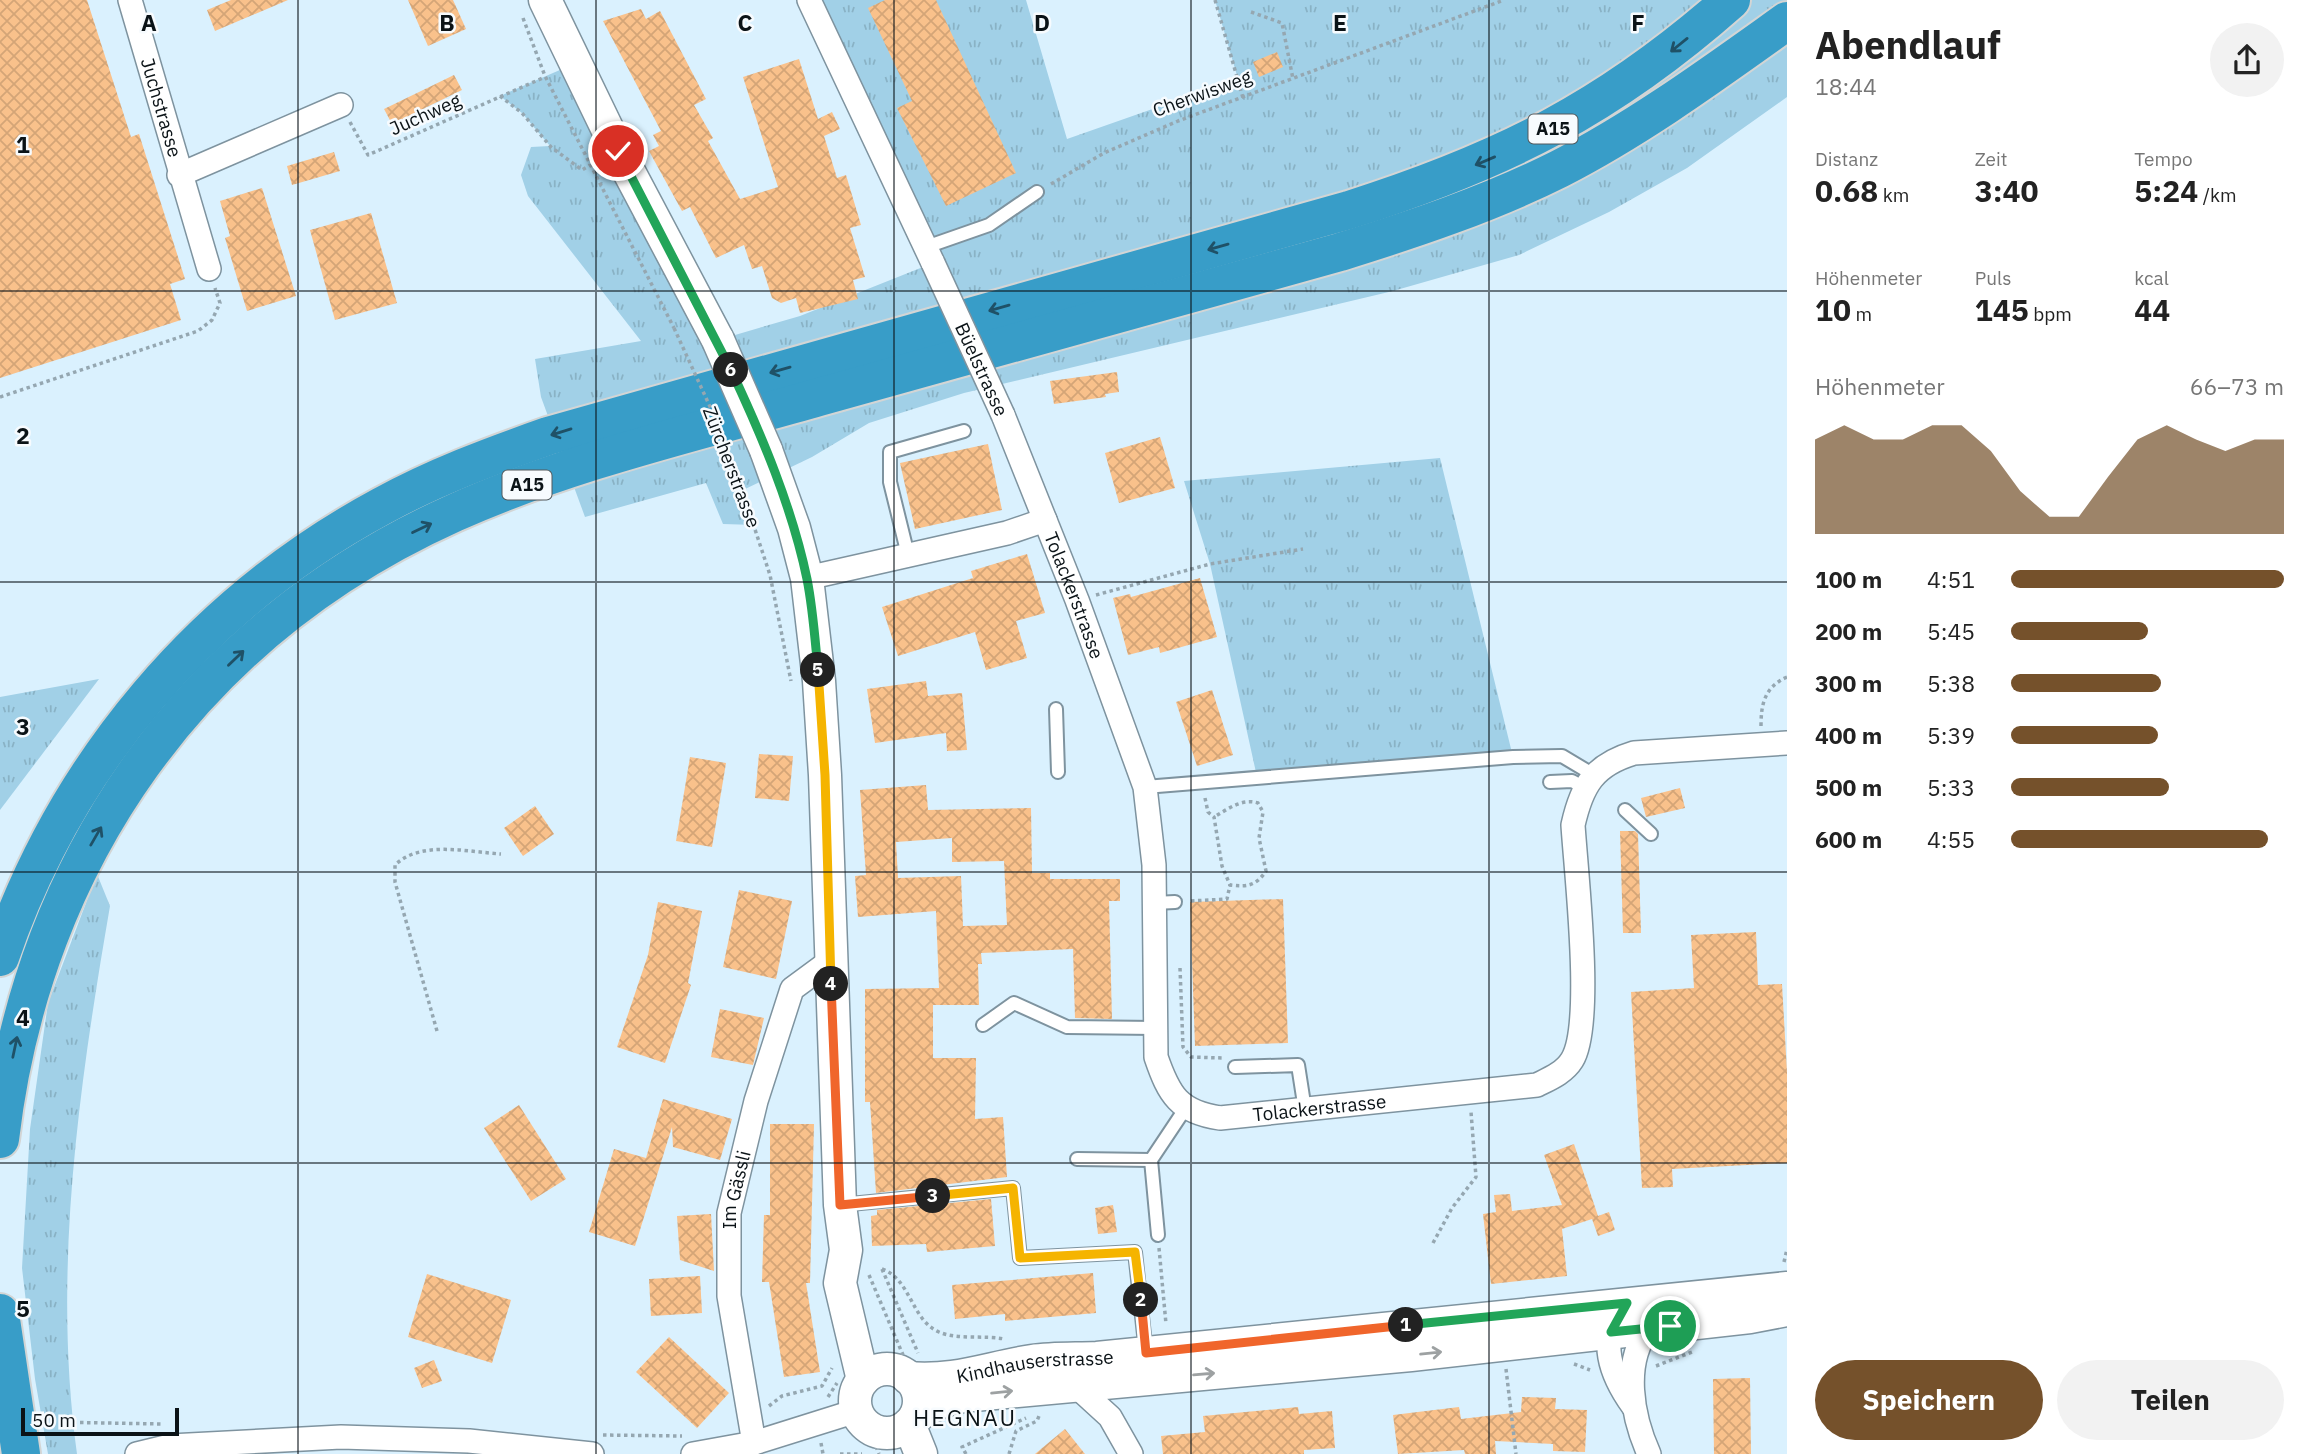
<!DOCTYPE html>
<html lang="de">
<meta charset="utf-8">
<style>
body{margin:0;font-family:"IBM Plex Sans",sans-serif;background:#f2f2f2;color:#222;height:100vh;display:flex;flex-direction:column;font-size:26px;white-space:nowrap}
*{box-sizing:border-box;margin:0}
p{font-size:23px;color:#767676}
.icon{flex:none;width:38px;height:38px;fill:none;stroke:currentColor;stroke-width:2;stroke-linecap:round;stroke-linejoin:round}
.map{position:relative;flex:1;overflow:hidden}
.drawer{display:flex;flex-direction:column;background:#fff;width:525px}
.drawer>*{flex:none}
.scale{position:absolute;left:21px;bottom:18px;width:158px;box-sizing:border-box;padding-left:7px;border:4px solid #0b1317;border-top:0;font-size:19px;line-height:24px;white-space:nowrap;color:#0b1317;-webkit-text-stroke:5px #f7fbfe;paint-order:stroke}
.pin{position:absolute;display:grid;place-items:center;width:60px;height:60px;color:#fff;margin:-30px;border:4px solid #fff;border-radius:50%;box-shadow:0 2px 7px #0007}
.km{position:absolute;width:35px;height:35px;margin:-18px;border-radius:50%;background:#222;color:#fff;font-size:19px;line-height:35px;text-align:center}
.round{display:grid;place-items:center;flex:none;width:74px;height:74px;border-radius:37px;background:#f2f2f2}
.overview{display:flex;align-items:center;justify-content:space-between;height:119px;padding:0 28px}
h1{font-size:38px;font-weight:700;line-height:52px}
.figures{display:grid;grid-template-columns:repeat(3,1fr);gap:10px;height:119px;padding:7px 28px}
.figures div{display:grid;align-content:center}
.figures b{font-size:30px;font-weight:700}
.figures small{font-size:19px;font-weight:400}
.figures p{font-size:19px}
.chart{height:196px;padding:14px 28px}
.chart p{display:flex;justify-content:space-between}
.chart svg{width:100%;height:126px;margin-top:7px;fill:#75512b;opacity:.7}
.cta{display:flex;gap:14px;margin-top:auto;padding:14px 28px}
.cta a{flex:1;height:80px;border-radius:42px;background:#75512b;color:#fff;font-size:28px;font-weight:700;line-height:80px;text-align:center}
.cta a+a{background:#f2f2f2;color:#222}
ul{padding:0 28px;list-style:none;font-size:23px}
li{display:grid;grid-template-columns:112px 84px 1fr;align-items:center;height:52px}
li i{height:18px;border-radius:9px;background:#75512b}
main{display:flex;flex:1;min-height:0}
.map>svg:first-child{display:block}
</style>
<main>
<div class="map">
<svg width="1787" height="1454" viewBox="0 0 1787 1454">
<defs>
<pattern id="grass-tufts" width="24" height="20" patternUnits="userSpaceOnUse" patternTransform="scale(1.75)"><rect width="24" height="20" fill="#a1d0e7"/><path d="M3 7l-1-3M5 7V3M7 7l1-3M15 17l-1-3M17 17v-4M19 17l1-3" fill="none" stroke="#89b2c5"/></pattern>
<pattern id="building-cross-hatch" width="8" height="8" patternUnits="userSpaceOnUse" patternTransform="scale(1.75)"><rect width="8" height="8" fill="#f9c18b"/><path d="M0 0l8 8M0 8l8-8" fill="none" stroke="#d4a577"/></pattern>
</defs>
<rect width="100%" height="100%" fill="#daf1fe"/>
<g fill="url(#grass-tufts)">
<polygon points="809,0 1026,0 1067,139 1238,79 1215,0 1787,0 1787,97 1687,168 1609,212 1519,255 1393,291 964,393 869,423 812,457 743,490 755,525 723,524 706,483 585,517 541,397 535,359 641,341 528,196 521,175 531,147 550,146 522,113 500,96 576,63 718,340 800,316 933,263"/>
<polygon points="1440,458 1513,757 1257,777 1210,564 1184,481"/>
<polygon points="99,679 0,810 0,697"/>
<path d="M 97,874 L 110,906 C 79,1086 52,1272 77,1454 L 48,1454 L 35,1379 L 22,1268 L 30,1129 L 48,1003 Z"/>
</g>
<g fill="url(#building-cross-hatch)" fill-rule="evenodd">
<polygon points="0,0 87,0 131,137 139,134 185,279 170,284 181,320 0,378"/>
<polygon points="231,0 288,0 215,31 207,10"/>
<polygon points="408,0 453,0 466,29 428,46"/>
<polygon points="885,0 936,0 1016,173 946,206 897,108 912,101 868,8"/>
<polygon points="641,9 646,19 660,11 706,99 694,105 713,138 708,141 740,199 778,187 743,77 799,59 818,119 832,112 840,129 824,136 837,178 846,175 861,225 850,228 865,277 853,280 858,299 800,313 796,298 781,303 772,298 762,266 752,269 744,245 716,258 690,207 682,211 649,151 659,146 653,135 661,131 603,21"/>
<polygon points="1277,52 1283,67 1259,77 1253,62"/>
<polygon points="454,75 462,90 392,124 384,109"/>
<polygon points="334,152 340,171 292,185 287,166"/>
<polygon points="262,188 296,296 247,311 225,238 230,236 220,201"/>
<polygon points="371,213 397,303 335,320 310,230"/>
<polygon points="1117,372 1119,392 1105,394 1106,397 1054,404 1050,381"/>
<polygon points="1160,437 1175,488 1119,503 1105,453"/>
<polygon points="988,444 1002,510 915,529 900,463"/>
<polygon points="1027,554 1045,613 1016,621 1027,658 986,670 975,632 898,656 882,607 973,578 971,571"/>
<polygon points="1200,578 1217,637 1160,653 1159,647 1128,655 1113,598 1130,594 1131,597"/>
<polygon points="926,681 928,696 962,693 967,750 947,751 946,733 875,743 867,689"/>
<polygon points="1212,690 1233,755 1197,766 1176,702"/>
<polygon points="759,754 793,756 789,801 755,798"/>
<polygon points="690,757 726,763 712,847 676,841"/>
<path d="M 926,785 L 928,810 L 1031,808 L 1032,873 L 1050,873 L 1050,879 L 1120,879 L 1120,901 L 1109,901 L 1112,1019 L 1075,1018 L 1073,949 L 981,953 L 982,964 L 978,964 L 979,1005 L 933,1005 L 933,1058 L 976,1058 L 975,1119 L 1003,1117 L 1007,1177 L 876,1193 L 870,1102 L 865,1102 L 865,989 L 939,988 L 936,911 L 858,917 L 855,876 L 866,875 L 860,790 ZM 952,838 L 952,862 L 1004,861 L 1007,925 L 963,926 L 961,876 L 898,878 L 896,842 Z"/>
<polygon points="1680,788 1685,808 1646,817 1641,798"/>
<polygon points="535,806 554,834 523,856 504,828"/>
<polygon points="1620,831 1635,831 1638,834 1641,933 1623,933"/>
<polygon points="739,890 792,901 776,979 723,967"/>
<polygon points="1283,899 1288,1043 1195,1046 1190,902"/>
<polygon points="658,902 702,911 688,983 691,985 665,1063 617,1047 648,955"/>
<polygon points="1756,932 1758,985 1782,984 1787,1072 1787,1163 1672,1169 1673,1187 1642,1188 1631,992 1694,988 1691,935"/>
<polygon points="720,1009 764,1018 753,1065 711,1057"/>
<polygon points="663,1099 732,1119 720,1160 673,1147 672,1127 635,1246 589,1232 614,1149 646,1158"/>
<polygon points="519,1105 566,1179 531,1201 484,1128"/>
<polygon points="770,1124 814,1124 810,1283 806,1283 820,1372 784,1377 769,1282 762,1282 764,1215 770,1215"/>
<polygon points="1574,1144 1598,1216 1609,1212 1615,1230 1598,1236 1592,1219 1562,1229 1567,1276 1491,1284 1483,1214 1496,1212 1494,1195 1510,1194 1512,1211 1562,1205 1544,1155"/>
<polygon points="991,1199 995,1246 927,1252 926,1244 872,1246 871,1216 877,1215 877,1210"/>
<polygon points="1113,1205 1117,1232 1098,1234 1095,1208"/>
<polygon points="711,1214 714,1271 680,1260 677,1216"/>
<polygon points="1093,1273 1096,1313 1005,1321 1005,1314 955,1319 952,1285"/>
<polygon points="427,1274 511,1300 492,1363 408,1337"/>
<polygon points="700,1276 702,1313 651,1316 649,1279"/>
<polygon points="669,1337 729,1393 697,1428 636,1372"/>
<polygon points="434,1360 442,1381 422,1388 414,1368"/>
<polygon points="1750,1378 1751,1454 1714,1454 1713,1379"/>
<polygon points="1522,1397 1556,1398 1555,1409 1587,1410 1585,1452 1553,1451 1553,1444 1495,1441 1496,1454 1465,1454 1464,1450 1398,1454 1393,1415 1459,1407 1461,1419 1521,1412"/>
<polygon points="1298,1407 1299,1414 1332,1411 1335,1448 1304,1450 1304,1454 1163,1454 1161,1436 1205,1432 1203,1416"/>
<polygon points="1065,1429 1085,1454 1035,1454"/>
</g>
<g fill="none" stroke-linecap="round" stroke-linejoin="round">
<g stroke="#7e939f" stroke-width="16">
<g id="lane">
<polyline points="926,247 989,225 1037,192"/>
<polyline points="908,555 890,482 890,452 964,431"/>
<polyline points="1056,709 1058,772"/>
<polyline points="1550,782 1572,781 1585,788"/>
<polyline points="1145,787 1513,757 1562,756 1594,775"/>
<polyline points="1625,810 1651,834"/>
<polyline points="1154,903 1175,902"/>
<polyline points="983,1025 1014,1003 1067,1027 1156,1028"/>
<polyline points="1235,1067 1298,1065 1305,1110"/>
<polyline points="1077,1159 1151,1160"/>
<polyline points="840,1205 1013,1188 1020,1258 1135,1252 1146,1353"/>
<polyline points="1158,1235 1151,1160 1185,1109"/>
</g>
</g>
<g stroke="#7e939f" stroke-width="26">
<g id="street">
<path id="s1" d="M 130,0 L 209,269"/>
<polyline points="809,0 933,263"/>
<polyline points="179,175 341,105"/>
<path id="s2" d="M 1003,415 L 1077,600 L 1145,787 L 1154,865 L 1156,1057 C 1169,1095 1179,1112 1220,1118 L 1537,1085 C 1549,1079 1564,1073 1572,1060 C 1594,1025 1576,873 1573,825 C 1582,785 1594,765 1634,753 L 1787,743"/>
<polyline points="807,578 1007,533 1045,520"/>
<path d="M 1616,1318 C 1599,1349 1615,1381 1633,1406"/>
<path d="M 1649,1328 C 1622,1363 1632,1416 1649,1454"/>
<polyline points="1075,1385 1110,1417 1131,1454"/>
<path id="s3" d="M 754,1443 L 729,1296 L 729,1213 L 756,1101 L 792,989 L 830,961"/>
<polyline points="137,1454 170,1446 341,1437 469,1441 592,1454"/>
<polyline points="693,1454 754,1443 856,1411"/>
</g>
</g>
<g stroke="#7e939f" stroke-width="35">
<g id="secondary">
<polyline points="545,0 618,151 718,340"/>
<polyline points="766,450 794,528 807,578 819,681 825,775 840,1205 846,1250 840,1283 863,1380"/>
<circle cx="887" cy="1401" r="32"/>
<path id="s4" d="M 908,1378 C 956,1382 987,1368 1032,1361 C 1053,1358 1076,1359 1097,1358 L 1787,1288"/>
<polyline points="915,1417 940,1402 963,1396 1411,1355 1750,1317 1787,1310"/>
<polyline points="909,1424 921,1454"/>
</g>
</g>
<g stroke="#d3d5d5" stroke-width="42">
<g id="highway">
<path d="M 0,957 C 66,764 202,603 382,506 C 435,477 491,456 548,436 L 1349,210 C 1503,161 1609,108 1731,0"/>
<path d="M 0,1139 C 33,858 194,630 454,513 C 570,461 697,432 819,397 C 992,348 1166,300 1340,252 C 1414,229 1489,204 1559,169 C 1639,128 1714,73 1787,21"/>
<polyline points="0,1313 21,1454"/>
</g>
</g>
<g stroke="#95a7b1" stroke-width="3.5" stroke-dasharray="3.5 3.5" stroke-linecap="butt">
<polyline points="1215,0 1243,98"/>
<polyline points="1251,12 1282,23 1293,79"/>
<polyline points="523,18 545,76 674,328"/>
<polyline points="500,96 522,113 551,147 582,170 590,165"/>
<polyline points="350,122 368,155 545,77"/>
<polyline points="1051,184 1104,153 1178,121 1504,0"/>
<polyline points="0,397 198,331 212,320 220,303 215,288"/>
<polyline points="742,490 770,575 791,681"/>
<polyline points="1096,595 1210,564 1303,549"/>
<path d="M 1761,726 C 1761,703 1765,687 1787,677"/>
<path d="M 1205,798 L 1208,812 L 1214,817 L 1222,866 L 1230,885 C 1247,887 1256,886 1266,871 L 1259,838 L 1263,812 L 1258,803 C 1242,798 1228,809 1214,817"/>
<polyline points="1191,901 1227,899 1230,885"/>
<polyline points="1180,968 1183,1047 1191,1057 1223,1058"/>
<path d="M 437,1031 L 395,882 L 395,865 C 421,840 468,852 501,854"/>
<polyline points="1433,1243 1452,1208 1476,1177 1471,1112"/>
<polyline points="1159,1248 1166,1324"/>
<polyline points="1784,1262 1787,1249"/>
<polyline points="882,1269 918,1353"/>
<path d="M 882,1269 C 911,1279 911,1320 939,1332 C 957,1340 985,1335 1004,1339"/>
<polyline points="869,1275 903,1355"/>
<polyline points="1574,1364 1590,1370"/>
<polyline points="1656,1366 1695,1351"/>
<polyline points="1506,1369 1516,1454"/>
<polyline points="828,1397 837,1383"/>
<polyline points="769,1406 782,1396 822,1386 832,1368"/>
<polyline points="52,1422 162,1424"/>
<polyline points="868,1427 879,1454"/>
<polyline points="603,1435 682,1436"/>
<polyline points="821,1443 823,1454"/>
<polyline points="840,1454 862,1454"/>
<polyline points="966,1454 962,1447 1026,1418"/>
<polyline points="1009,1454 1016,1431 1037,1421 1039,1416"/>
</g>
<use href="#lane" stroke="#fff" stroke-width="12"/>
<use href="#street" stroke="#fff" stroke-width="23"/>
<use href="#secondary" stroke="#fff" stroke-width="32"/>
<use href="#highway" stroke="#389dc8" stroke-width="38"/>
<g stroke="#7e939f" stroke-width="26" stroke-linecap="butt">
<g id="street-bridge">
<path id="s5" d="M 933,263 L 1003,415"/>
</g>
</g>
<g stroke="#7e939f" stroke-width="35" stroke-linecap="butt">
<polyline id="secondary-bridge" points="718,340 766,450"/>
</g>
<polyline stroke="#95a7b1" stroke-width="3.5" stroke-dasharray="3.5 3.5" stroke-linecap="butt" points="674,328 712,411 742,490"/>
<use href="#street-bridge" stroke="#fff" stroke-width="23"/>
<use href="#secondary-bridge" stroke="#fff" stroke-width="32"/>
</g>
<defs><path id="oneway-shaft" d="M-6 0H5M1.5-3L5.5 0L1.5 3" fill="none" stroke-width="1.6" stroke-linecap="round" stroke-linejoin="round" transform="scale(1.75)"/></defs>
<g stroke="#1f5167">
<use href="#oneway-shaft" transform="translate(1679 45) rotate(141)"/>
<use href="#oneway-shaft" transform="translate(1485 161) rotate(157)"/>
<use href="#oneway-shaft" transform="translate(1218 247) rotate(164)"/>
<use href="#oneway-shaft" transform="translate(999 308) rotate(164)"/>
<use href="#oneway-shaft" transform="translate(780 370) rotate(164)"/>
<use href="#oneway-shaft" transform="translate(561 432) rotate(163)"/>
<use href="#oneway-shaft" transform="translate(422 528) rotate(-26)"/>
<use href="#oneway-shaft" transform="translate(236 658) rotate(-44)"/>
<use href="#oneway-shaft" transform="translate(96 836) rotate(-60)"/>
<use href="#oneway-shaft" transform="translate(15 1047) rotate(-78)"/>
</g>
<g stroke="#9da1a2">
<use href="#oneway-shaft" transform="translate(1431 1353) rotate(-6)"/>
<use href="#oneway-shaft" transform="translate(1204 1374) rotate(-5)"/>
<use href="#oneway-shaft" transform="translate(1002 1392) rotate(-6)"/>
</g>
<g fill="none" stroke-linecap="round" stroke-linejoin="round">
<g stroke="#fff" stroke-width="14">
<polyline id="split-1" points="1406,1325 1627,1303 1611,1332 1670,1326"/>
</g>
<g stroke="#fff" stroke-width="14">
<polyline id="split-2" points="1141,1300 1146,1353 1406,1325"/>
</g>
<g stroke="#fff" stroke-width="14">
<polyline id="split-3" points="933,1196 1013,1188 1020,1258 1135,1252 1141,1300"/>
</g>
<g stroke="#fff" stroke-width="14">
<polyline id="split-4" points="831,984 840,1205 933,1196"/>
</g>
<g stroke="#fff" stroke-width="14">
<polyline id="split-5" points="818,670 825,775 831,984"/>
</g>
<g stroke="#fff" stroke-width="14">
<path id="split-6" d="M 731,370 C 762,436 792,507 807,579 C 813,609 815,640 818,670"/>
</g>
<g stroke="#fff" stroke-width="14">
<polyline id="split-7" points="618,151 731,370"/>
</g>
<use href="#split-1" stroke="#22a559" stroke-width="9"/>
<use href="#split-2" stroke="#f0652b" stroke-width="9"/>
<use href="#split-3" stroke="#f5b400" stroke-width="9"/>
<use href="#split-4" stroke="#f0652b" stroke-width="9"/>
<use href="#split-5" stroke="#f5b400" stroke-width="9"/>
<use href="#split-6" stroke="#22a559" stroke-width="9"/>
<use href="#split-7" stroke="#22a559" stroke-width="9"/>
</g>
<path fill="none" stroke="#0b1317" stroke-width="2" stroke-opacity="0.55" d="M 298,0 L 298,1454M 596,0 L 596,1454M 894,0 L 894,1454M 1191,0 L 1191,1454M 1489,0 L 1489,1454M 0,291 L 1787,291M 0,582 L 1787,582M 0,872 L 1787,872M 0,1163 L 1787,1163"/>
<g text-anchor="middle" stroke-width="5" stroke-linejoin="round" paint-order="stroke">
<g fill="#f7fbfe" stroke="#52595c" stroke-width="2">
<rect x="1528.5" y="114.5" width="49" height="29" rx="5"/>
<rect x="502.5" y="470.5" width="49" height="29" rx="5"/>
</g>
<g font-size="18" font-weight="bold" fill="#0b1317">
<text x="1553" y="135">A15</text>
<text x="527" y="491">A15</text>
</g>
<g font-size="19" fill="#0b1317" stroke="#f7fbfe">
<text transform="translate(1202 93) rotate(-20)" y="7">Cherwisweg</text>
<text dy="7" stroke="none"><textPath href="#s1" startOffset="112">Juchstrasse</textPath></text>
<text transform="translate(425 114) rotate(-24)" y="7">Juchweg</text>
<text dy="7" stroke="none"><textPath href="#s5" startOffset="117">Büelstrasse</textPath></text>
<text transform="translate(732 467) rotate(69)" y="7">Zürcherstrasse</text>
<text dy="7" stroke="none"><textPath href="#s2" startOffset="194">Tolackerstrasse</textPath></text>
<text dy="7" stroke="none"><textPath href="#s2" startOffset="864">Tolackerstrasse</textPath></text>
<text dy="7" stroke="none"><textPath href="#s3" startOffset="256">Im Gässli</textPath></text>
<text dy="7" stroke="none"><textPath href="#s4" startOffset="128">Kindhauserstrasse</textPath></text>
</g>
<g font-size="23" letter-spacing="2" fill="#0b1317" stroke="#f7fbfe">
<text x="965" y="1426">HEGNAU</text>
</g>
</g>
<g font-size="23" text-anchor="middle" font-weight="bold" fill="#0b1317" stroke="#f7fbfe" stroke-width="5" stroke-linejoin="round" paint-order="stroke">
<text x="149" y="31">A</text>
<text x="447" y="31">B</text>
<text x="745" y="31">C</text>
<text x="1042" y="31">D</text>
<text x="1340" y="31">E</text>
<text x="1638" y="31">F</text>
<text x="23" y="153">1</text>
<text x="23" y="444">2</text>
<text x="23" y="735">3</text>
<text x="23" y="1026">4</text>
<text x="23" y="1317">5</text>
</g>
</svg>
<div class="scale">50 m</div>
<div class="pin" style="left:1670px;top:1326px;background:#1e9e55"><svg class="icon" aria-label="arrive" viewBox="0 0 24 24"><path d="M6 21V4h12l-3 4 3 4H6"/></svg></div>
<div class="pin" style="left:618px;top:151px;background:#d93025"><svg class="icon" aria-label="check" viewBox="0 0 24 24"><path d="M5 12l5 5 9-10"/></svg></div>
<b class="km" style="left:1406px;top:1325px">1</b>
<b class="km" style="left:1141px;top:1300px">2</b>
<b class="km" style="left:933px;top:1196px">3</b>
<b class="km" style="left:831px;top:984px">4</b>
<b class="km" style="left:818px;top:670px">5</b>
<b class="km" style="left:731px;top:370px">6</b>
</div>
<section class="drawer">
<div class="overview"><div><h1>Abendlauf</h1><p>18:44</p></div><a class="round"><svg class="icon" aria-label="share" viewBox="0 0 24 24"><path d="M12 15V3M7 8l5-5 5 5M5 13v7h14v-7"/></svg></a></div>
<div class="figures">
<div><p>Distanz</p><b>0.68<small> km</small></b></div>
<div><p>Zeit</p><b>3:40</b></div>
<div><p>Tempo</p><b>5:24<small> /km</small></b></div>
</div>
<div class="figures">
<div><p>Höhenmeter</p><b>10<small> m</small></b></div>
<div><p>Puls</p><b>145<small> bpm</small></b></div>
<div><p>kcal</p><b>44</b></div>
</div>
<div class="chart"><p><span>Höhenmeter</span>66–73 m</p>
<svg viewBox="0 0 160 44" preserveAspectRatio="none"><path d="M0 44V11L10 6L20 11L30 11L40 6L50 6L60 15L70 29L80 38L90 38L100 24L110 11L120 6L130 11L140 15L150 11L160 11V44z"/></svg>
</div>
<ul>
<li><b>100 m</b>4:51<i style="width:100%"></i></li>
<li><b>200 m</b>5:45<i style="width:50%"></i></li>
<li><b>300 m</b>5:38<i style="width:55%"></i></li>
<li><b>400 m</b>5:39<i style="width:54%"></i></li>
<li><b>500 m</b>5:33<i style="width:58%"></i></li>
<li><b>600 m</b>4:55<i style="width:94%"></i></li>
</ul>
<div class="cta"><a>Speichern</a><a>Teilen</a></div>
</section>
</main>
